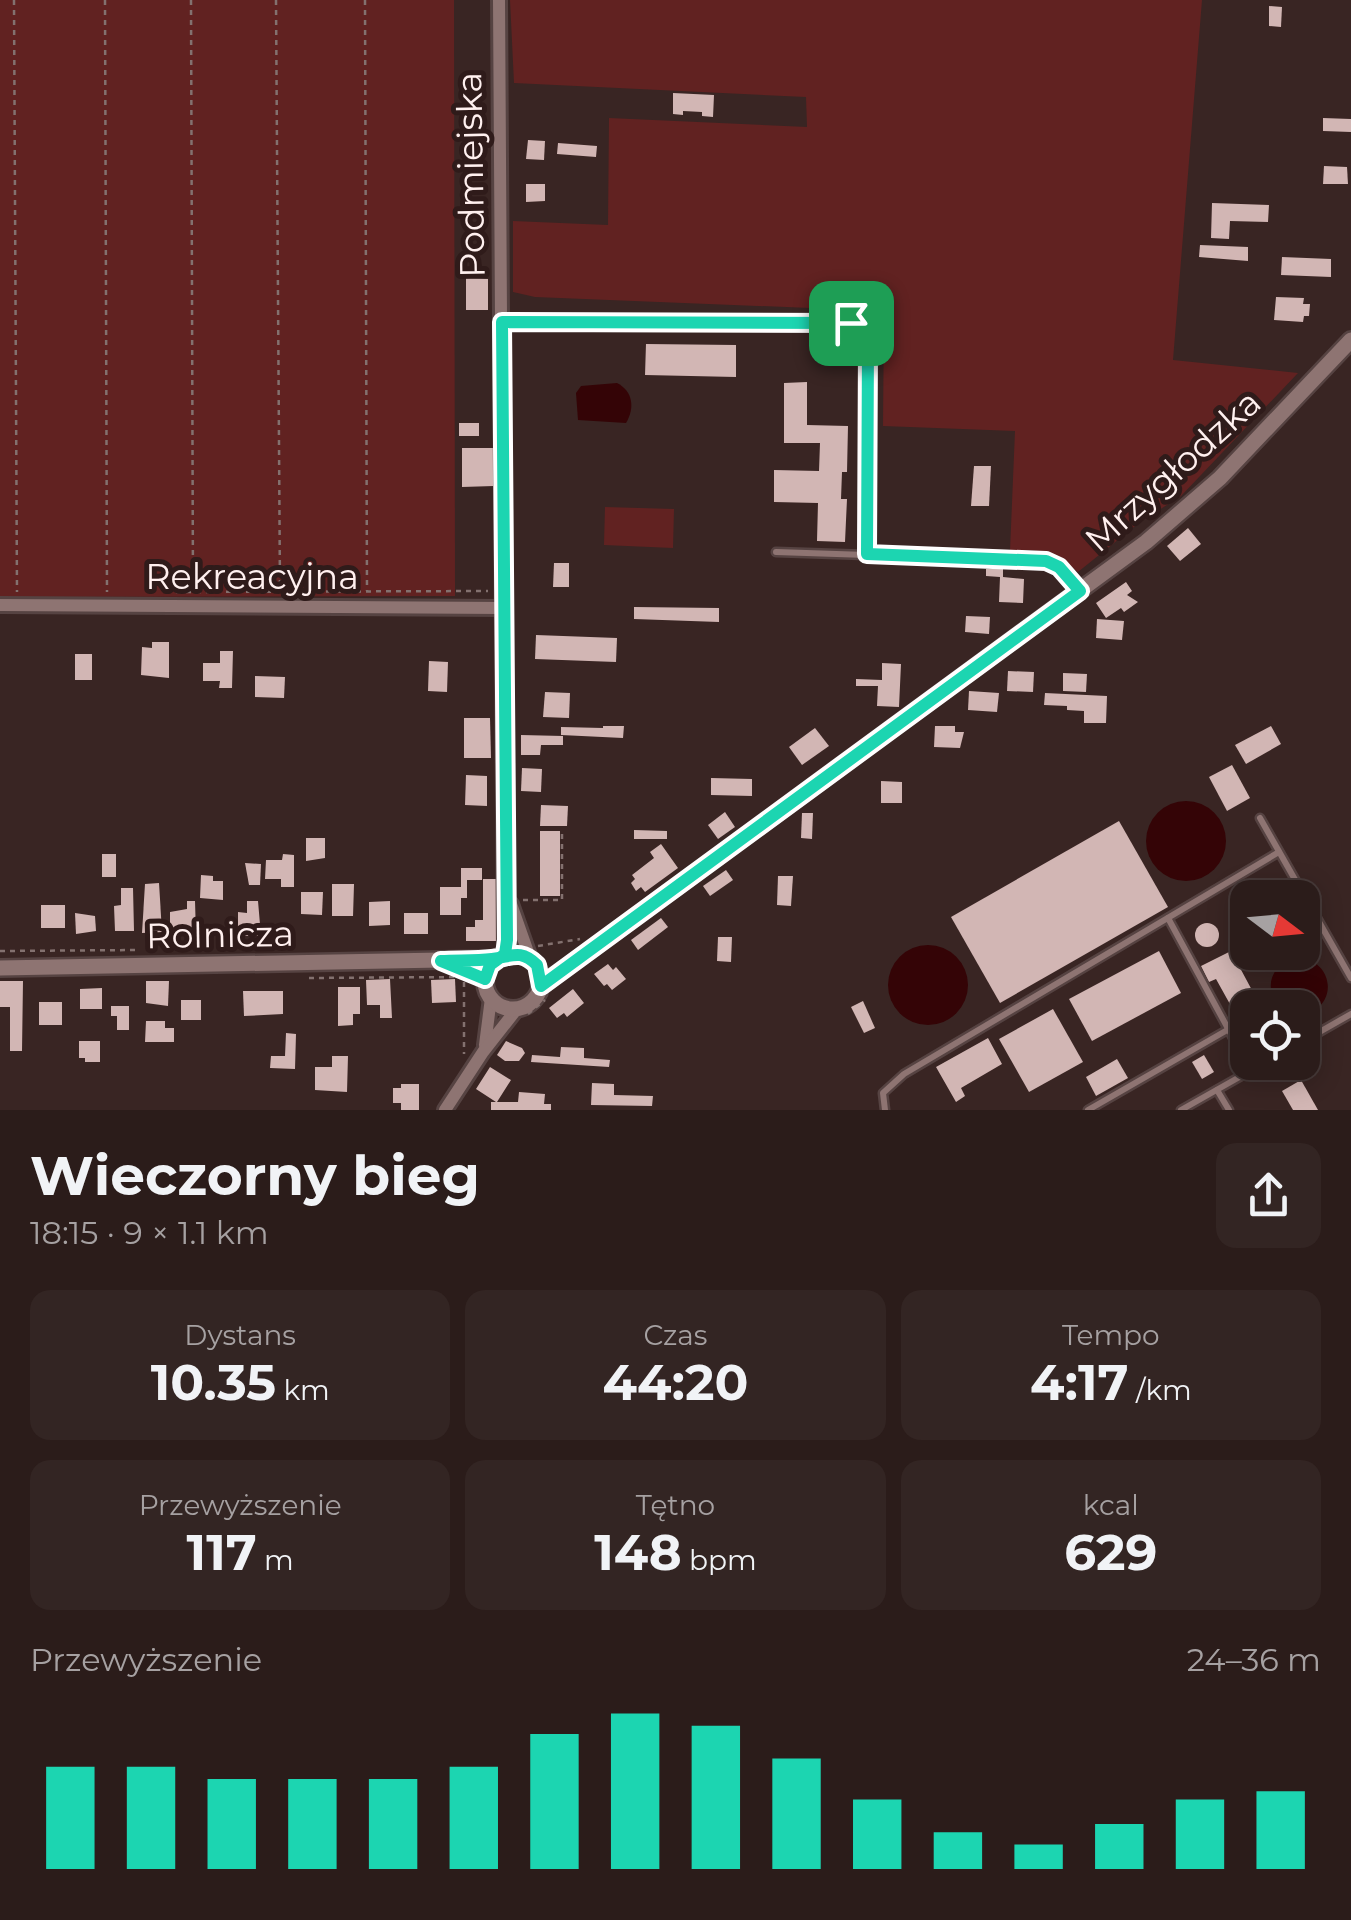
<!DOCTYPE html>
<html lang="pl">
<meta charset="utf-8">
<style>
body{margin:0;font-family:Montserrat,sans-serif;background:#332523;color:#f1f3f6;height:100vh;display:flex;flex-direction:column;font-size:38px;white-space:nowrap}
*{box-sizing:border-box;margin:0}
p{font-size:32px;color:#a6a1a2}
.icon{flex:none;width:55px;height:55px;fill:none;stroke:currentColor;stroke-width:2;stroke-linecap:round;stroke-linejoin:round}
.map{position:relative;height:1110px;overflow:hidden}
.drawer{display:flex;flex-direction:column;background:#2b1c1a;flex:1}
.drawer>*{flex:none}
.needle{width:65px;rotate:106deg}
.tools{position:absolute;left:1230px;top:880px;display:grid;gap:20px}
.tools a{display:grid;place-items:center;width:90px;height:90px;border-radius:20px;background:#2b1c1a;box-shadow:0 5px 25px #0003,0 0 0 2px #473a39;font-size:50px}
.pin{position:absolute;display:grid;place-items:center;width:85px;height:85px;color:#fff;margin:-42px;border-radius:20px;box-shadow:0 5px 15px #0006}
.round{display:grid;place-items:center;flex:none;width:105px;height:105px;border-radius:20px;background:#332523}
.overview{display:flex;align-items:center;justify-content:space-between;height:170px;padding:0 30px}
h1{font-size:55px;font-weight:700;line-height:75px}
.stats{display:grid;grid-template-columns:repeat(3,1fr);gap:15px;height:170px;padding:10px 30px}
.stats div{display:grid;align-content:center;border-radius:20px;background:#332523;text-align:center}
.stats b{font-size:50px;font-weight:700}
.stats small{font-size:28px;font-weight:400}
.stats p{font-size:28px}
.chart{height:280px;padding:20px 30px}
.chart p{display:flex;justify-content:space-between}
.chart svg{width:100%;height:180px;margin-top:10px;stroke:#1cd5b1;stroke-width:6}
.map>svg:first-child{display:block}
</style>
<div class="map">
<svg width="1351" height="1110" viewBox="0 0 1351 1110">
<rect width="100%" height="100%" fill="#392523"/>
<g fill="#612221">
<polygon points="0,0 454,0 455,596 0,597"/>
<path d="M 510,0 L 1202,0 L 1173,360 L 1298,373 L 1181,496 L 1140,522 L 1078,572 C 1055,554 1040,547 1010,551 L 1015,431 L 883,426 L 884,311 L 535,297 L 513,292 L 513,221 L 608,225 L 609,118 L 807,127 L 806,97 L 514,83 Z"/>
<polygon points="605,507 674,509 673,548 604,545"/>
</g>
<g fill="#340406">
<path d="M 617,383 C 633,391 635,408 626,423 L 578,420 L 576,393 L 581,386 Z"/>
<circle cx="1186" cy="841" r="40"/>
<circle cx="928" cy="985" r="40"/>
<path d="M 1296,957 C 1334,959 1340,1006 1303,1015 L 1302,1008 L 1279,1007 C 1263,987 1271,965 1296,957 Z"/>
</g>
<g fill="#d2b6b4">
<polygon points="1269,6 1282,7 1281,27 1269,26"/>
<polygon points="673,93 714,95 713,117 702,116 702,112 683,111 683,115 673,114"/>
<polygon points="1323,118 1351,119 1351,132 1323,131"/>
<polygon points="528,140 545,141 544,160 526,159"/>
<polygon points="558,143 597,146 596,157 557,154"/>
<polygon points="1324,166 1347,167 1348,184 1323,184"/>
<polygon points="526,184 545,184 545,201 526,202"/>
<polygon points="1212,203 1269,205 1268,222 1230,221 1229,239 1211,238"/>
<polygon points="1200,245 1248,247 1248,261 1199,257"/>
<polygon points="1282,257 1331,259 1331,277 1281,275"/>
<polygon points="466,278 488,279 488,310 466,310"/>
<polygon points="1276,297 1304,298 1303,304 1310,304 1309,316 1304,316 1303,322 1274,320"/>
<polygon points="646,344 736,345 736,377 645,375"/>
<polygon points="807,382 807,425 848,426 847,472 842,472 841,499 847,499 845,542 817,541 818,503 774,502 774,470 819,471 820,443 784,443 784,383"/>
<rect x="459" y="423" width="20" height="13"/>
<polygon points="462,448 494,448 494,486 462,487"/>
<polygon points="974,466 991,466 989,506 971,506"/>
<polygon points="1188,528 1201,544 1180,561 1167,546"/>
<polygon points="554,563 569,563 569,587 553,587"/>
<polygon points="986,569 1003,569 1003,577 1024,579 1023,603 999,602 1000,577 986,576"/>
<polygon points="1126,582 1132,591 1127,595 1138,602 1124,612 1121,608 1106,618 1096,603"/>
<polygon points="634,607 719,608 719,622 634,619"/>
<polygon points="966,616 990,617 989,634 965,632"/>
<polygon points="1097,619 1124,621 1122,640 1096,638"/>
<polygon points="536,635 617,638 616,662 535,659"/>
<polygon points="152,642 169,642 169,678 141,675 142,647 152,648"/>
<polygon points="220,651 233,651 232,688 219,688 220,681 203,681 203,663 220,663"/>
<rect x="75" y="654" width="17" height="26"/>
<polygon points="429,661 448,662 447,692 428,691"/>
<polygon points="882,663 901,664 899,707 877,706 878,686 856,686 856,679 882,680"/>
<polygon points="1008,671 1034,672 1033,692 1007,691"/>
<polygon points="1063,673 1087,674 1086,692 1063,691"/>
<polygon points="255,676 285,677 284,698 255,697"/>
<polygon points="969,691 999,693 997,712 968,710"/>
<polygon points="545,692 570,693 569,718 543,717"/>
<polygon points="1045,693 1107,696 1106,723 1084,723 1084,711 1067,710 1067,706 1044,705"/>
<polygon points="464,718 490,718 491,758 464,758"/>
<polygon points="603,726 624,726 623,738 561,735 561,727 603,728"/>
<polygon points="935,726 955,726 955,732 964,732 960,748 934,747"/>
<polygon points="1271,726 1281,744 1246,764 1235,745"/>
<polygon points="815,728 829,746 802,765 789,747"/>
<polygon points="521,735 563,736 563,745 541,745 540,755 521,755"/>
<polygon points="1232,765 1250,798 1227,811 1209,777"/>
<polygon points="522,768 542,769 541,792 521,791"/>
<polygon points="466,775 487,776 487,806 465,805"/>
<polygon points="711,778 752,779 752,796 711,795"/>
<polygon points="881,781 902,782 902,803 881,803"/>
<polygon points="541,805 568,806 567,826 540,826"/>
<polygon points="725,812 735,827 718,839 708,825"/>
<polygon points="802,813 813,813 812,839 801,838"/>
<polygon points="1119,821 1168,907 1000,1003 951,917"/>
<polygon points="634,830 667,831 667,839 634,839"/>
<rect x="540" y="831" width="20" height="65"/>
<polygon points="306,838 325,838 325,858 306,861"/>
<polygon points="661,844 678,868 645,892 641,887 636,891 631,883 635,879 632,875 654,858 650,852"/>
<rect x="102" y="854" width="14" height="23"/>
<polygon points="283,854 294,855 294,887 281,887 281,879 265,879 266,860 282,860"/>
<polygon points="245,863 261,864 260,885 249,885"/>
<polygon points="461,868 482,868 482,880 467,880 467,898 461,898 461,915 440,915 440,887 461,887"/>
<polygon points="726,870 733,880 710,896 703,886"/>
<polygon points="201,875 213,876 213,881 223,881 223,900 200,898"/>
<polygon points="778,876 793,876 791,906 777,905"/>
<polygon points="483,879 496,879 497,941 466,941 466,927 475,927 475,920 483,920"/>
<polygon points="159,883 162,932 142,933 145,884"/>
<polygon points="332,884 354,884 353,916 332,916"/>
<polygon points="121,888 133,888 134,931 115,931 114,906 121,905"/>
<polygon points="301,892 323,892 322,915 301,914"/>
<polygon points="187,901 195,901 196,934 170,935 170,912 187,909"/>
<polygon points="247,901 258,901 261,936 238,936 238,912 247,913"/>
<polygon points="390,901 390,925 369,926 369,902"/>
<rect x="41" y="905" width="24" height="23"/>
<polygon points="75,913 95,916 96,931 76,934"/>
<rect x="404" y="913" width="24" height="21"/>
<polygon points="661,918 668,927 638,950 631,940"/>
<circle cx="1207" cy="935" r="12"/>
<polygon points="718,937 732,937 731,962 717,961"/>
<polygon points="1159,951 1181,993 1092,1041 1069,999"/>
<polygon points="1231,951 1254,994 1231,1006 1216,979 1209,982 1201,966"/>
<polygon points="608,964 613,970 616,967 626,979 612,990 607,984 604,986 594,974"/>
<polygon points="390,979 392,1018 380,1018 380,1005 367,1005 366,980"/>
<polygon points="455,979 456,1002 432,1003 431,980"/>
<polygon points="0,981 23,981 22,1051 10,1051 10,1007 0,1007"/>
<polygon points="146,981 169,981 168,1006 146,1003"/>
<polygon points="338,987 360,987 360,1014 353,1014 353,1025 338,1026"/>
<polygon points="102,988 102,1009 80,1009 80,989"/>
<polygon points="573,989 584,1003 567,1017 564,1013 557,1018 549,1008"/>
<polygon points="243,991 283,991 283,1014 244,1016"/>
<rect x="181" y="1000" width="20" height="20"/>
<polygon points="863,1001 875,1028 864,1033 851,1007"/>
<rect x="39" y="1002" width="23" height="23"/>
<polygon points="111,1006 129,1006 129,1030 117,1030 117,1016 111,1016"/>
<polygon points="1053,1009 1083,1062 1029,1092 999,1039"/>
<polygon points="146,1021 165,1021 165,1028 174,1028 174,1042 145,1042"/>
<polygon points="286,1033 296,1034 295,1069 270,1068 271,1056 285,1056"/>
<polygon points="988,1038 1002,1064 961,1088 965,1096 956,1102 936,1067"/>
<polygon points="79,1041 100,1041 100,1062 85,1062 85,1058 79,1058"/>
<polygon points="506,1041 522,1048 525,1053 519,1061 505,1061 497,1055"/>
<polygon points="561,1047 584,1048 584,1058 610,1060 609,1067 531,1062 532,1055 560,1057"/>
<polygon points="1204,1055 1214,1072 1202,1079 1192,1062"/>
<polygon points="332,1056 348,1056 347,1092 315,1090 315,1067 332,1067"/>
<polygon points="1117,1059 1128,1078 1096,1096 1086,1077"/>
<polygon points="490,1067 511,1080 497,1102 518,1102 519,1092 545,1094 544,1104 551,1104 551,1110 491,1110 491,1102 496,1102 476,1089"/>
<polygon points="1301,1080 1318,1110 1293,1110 1282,1091"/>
<polygon points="592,1083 614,1084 614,1095 653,1096 652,1106 591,1105"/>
<polygon points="401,1084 419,1084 419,1110 401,1110 401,1103 393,1103 393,1088 401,1088"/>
</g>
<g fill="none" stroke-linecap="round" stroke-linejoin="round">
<g stroke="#564342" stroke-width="11">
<g id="service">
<polyline points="503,322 859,324 867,334 868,344 867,554"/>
<polyline points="776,552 1046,561 1059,567 1080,590"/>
<polyline points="1260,818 1351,978"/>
<polyline points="1168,918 1251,1071"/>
<polyline points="1302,1042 1351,1014"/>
<polyline points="1217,1090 1229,1110"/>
<polyline points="885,1110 883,1093 904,1074 1279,852"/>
<polyline points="1088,1110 1229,1029"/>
<polyline points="1181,1110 1266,1062"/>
</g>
</g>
<g stroke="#564342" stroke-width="18">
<g id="minor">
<polyline points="499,0 505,954"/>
<polyline points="0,605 504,608"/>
<polyline points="511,904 530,958"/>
<polyline points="485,1045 491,998"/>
<polyline points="445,1110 483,1052 516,1010"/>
</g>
</g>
<g stroke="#564342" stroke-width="20">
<g id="tertiary">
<circle cx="513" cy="981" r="28"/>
<polyline points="0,968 495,959"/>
<polyline points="541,986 1146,542 1220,478 1351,340"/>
</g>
</g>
<g stroke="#83716f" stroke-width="2.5" stroke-dasharray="5 5" stroke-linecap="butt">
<polyline points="14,0 17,592"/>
<polyline points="105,0 107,592"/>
<polyline points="191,0 193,592"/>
<polyline points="276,0 280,591"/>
<polyline points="365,0 367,591"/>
<polyline points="176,592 488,591"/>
<polyline points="523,900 562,900 562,831"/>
<polyline points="538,946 580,939"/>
<polyline points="0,951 138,950"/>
<polyline points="309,978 464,977 464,1054"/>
<polyline points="528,1014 545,1000"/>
</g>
<use href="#service" stroke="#8e7472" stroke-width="6"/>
<use href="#minor" stroke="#8e7472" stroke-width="12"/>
<use href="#tertiary" stroke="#8e7472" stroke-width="15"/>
</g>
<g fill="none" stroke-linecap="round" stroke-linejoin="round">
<g stroke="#fff" stroke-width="20">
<path id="route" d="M 851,323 L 502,322 L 507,940 L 505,954 L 490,965 L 485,979 L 441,961 C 458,960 475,961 492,959 C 511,957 520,948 537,965 L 541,986 L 1080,591 L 1059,567 L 1046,561 L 867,554 L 868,344 L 864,328 L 851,323"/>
</g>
<use href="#route" stroke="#1cd5b1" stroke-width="12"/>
</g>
<g text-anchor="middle" stroke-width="10" stroke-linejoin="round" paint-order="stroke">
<g font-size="35" fill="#fff0ef" stroke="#2f1b1a">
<text transform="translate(471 175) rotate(-91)" y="12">Podmiejska</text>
<text transform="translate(1173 471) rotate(-42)" y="12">Mrzygłodzka</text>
<text x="252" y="589">Rekreacyjna</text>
<text transform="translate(220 935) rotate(-1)" y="12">Rolnicza</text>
</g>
</g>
</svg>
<div class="tools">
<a><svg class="needle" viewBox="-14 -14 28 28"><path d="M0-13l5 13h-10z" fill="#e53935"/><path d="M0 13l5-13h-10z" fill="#a6a1a2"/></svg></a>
<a><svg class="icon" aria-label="locate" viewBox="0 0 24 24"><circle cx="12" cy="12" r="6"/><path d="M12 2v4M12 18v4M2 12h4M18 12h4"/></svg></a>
</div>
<div class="pin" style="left:851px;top:323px;background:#1e9e55"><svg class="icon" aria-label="arrive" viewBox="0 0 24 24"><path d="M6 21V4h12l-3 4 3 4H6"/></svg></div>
</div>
<section class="drawer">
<div class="overview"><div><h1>Wieczorny bieg</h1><p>18:15 · 9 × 1.1 km</p></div><a class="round"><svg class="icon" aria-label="share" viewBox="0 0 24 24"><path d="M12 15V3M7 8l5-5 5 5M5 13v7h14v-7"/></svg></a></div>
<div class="stats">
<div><p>Dystans</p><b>10.35<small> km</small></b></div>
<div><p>Czas</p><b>44:20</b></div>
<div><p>Tempo</p><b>4:17<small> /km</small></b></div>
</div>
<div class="stats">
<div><p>Przewyższenie</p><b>117<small> m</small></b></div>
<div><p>Tętno</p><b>148<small> bpm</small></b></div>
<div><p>kcal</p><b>629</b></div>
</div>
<div class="chart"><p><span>Przewyższenie</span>24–36 m</p>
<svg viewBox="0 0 160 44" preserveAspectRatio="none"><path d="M5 44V19M15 44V19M25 44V22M35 44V22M45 44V22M55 44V19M65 44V11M75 44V6M85 44V9M95 44V17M105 44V27M115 44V35M125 44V38M135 44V33M145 44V27M155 44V25"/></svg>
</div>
</section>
